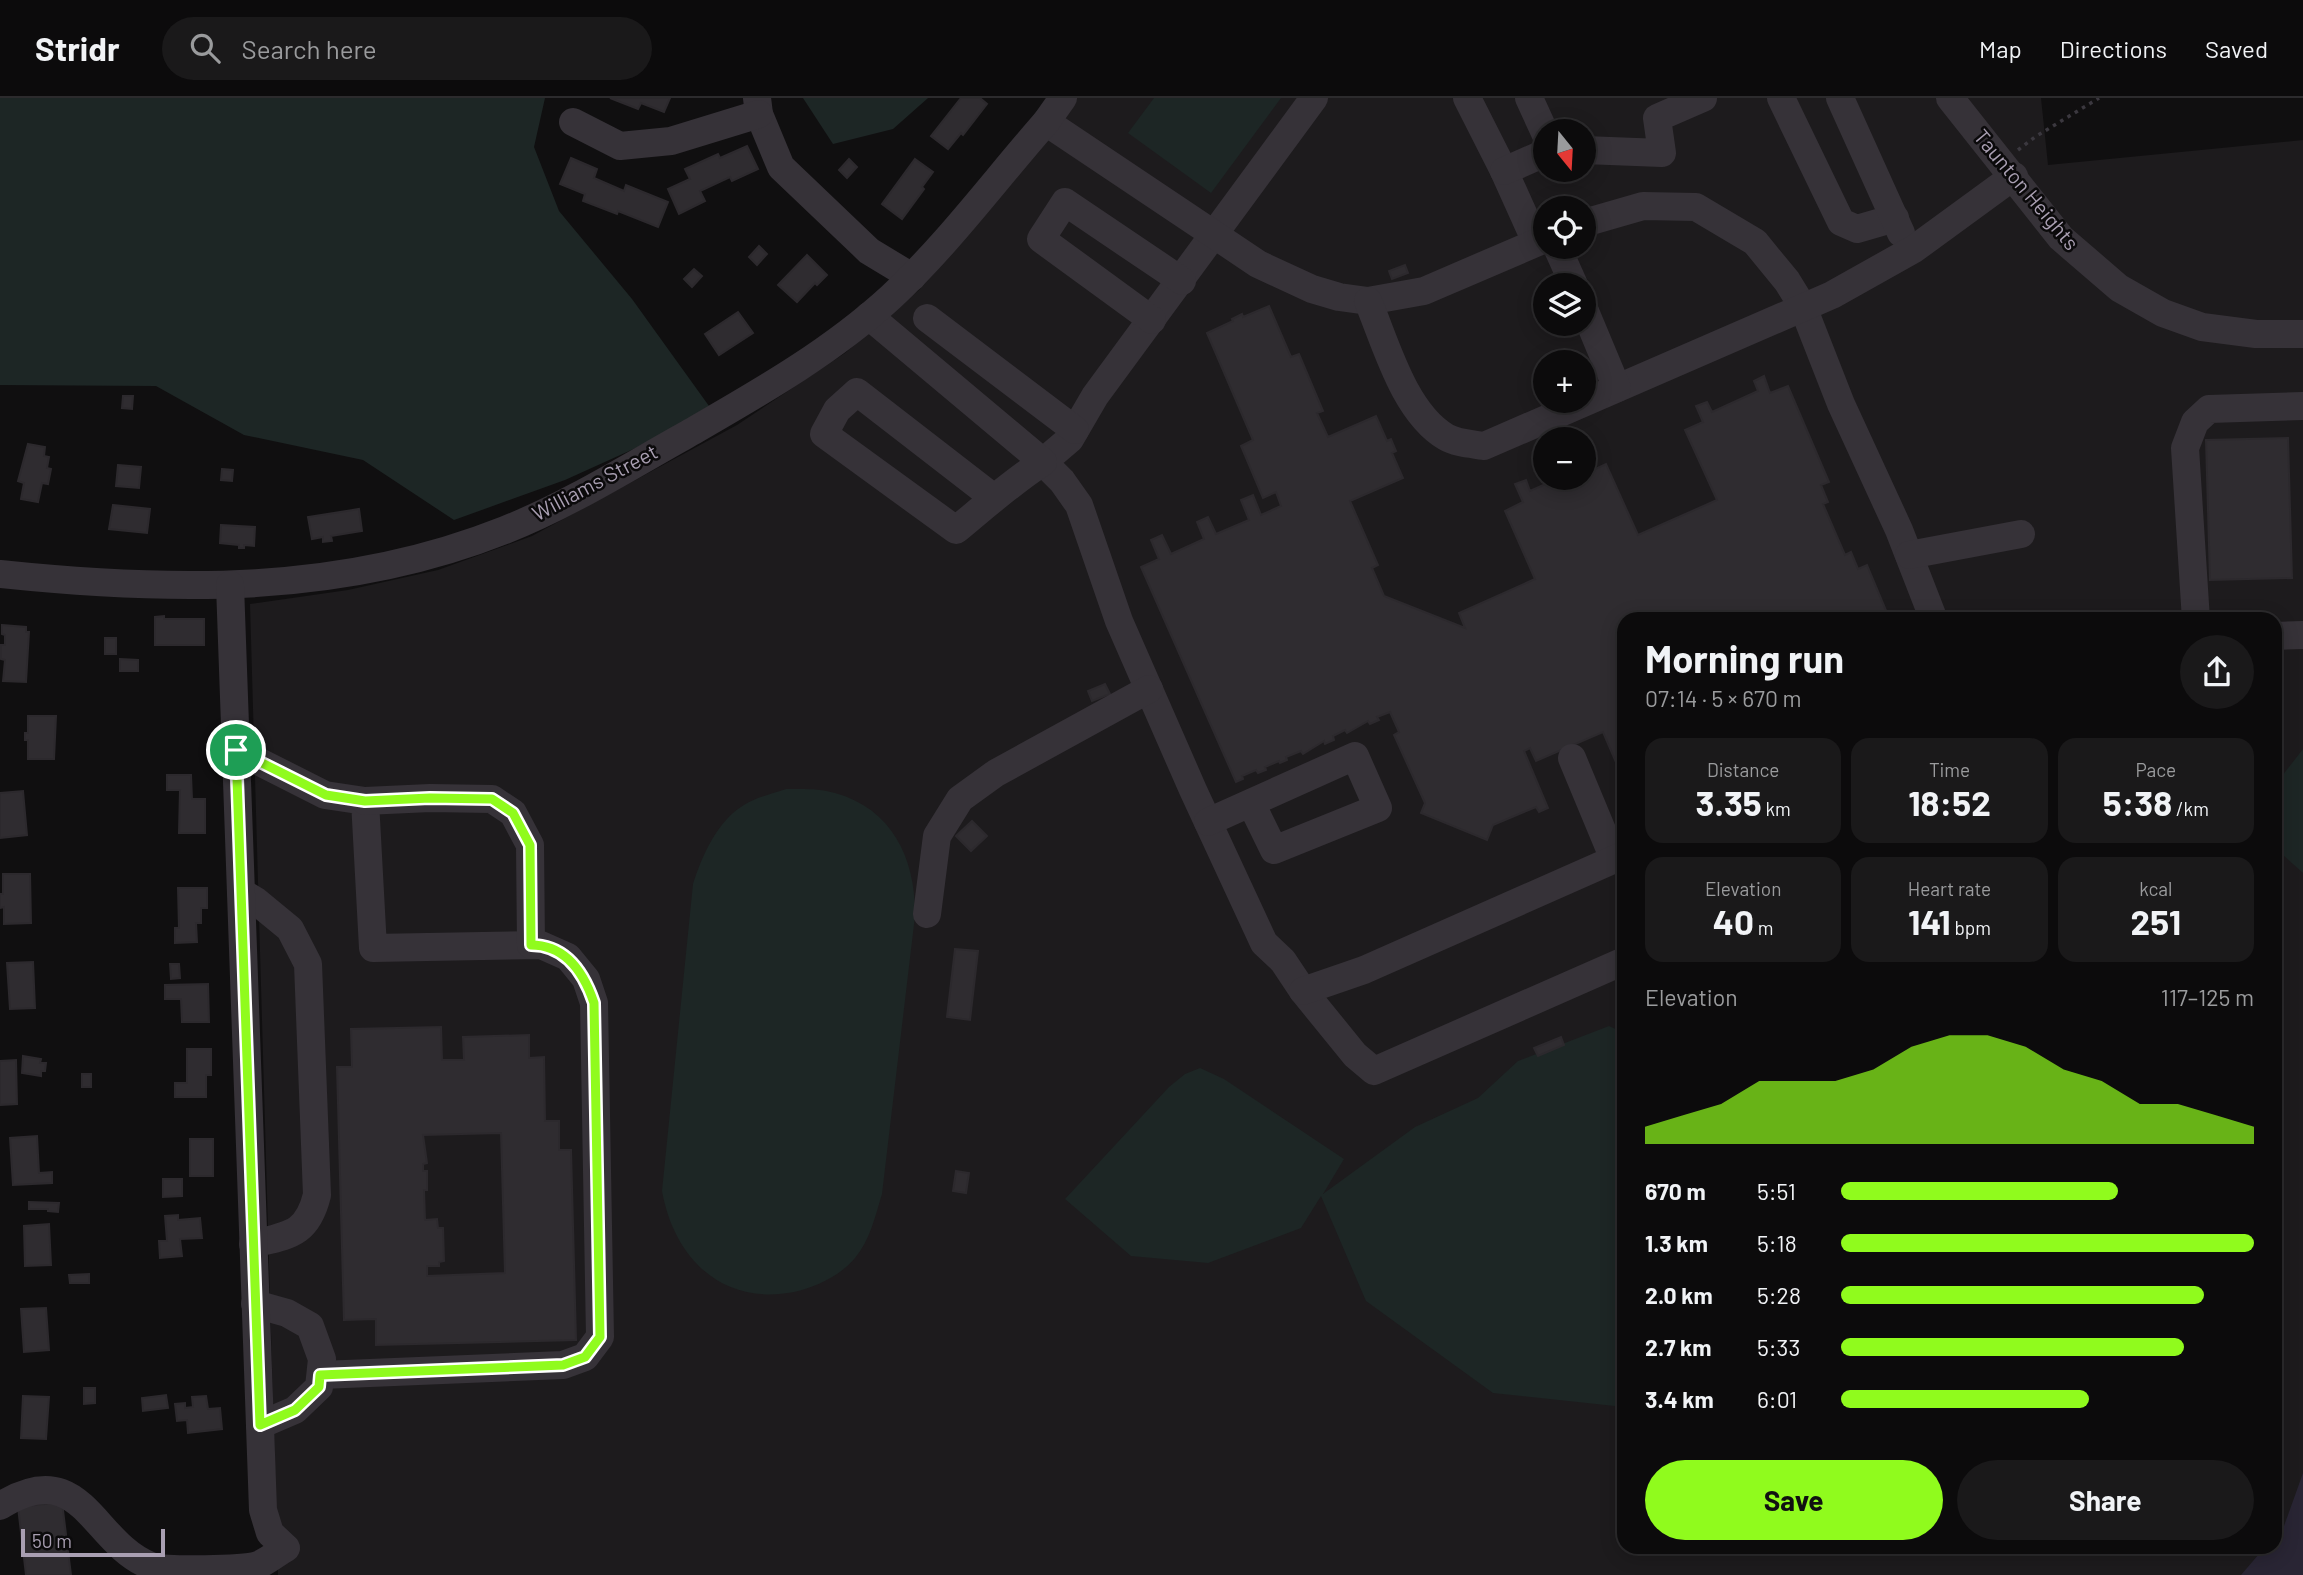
<!DOCTYPE html>
<meta charset="utf-8">
<style>
body{margin:0;font-family:Barlow,sans-serif;background:#1a191a;color:#f1f3f6;height:100vh;display:flex;flex-direction:column;font-size:26px;white-space:nowrap}
*{box-sizing:border-box;margin:0}
p{font-size:23px;color:#9a9b9d}
.icon{flex:none;width:38px;height:38px;fill:none;stroke:currentColor;stroke-width:2;stroke-linecap:round;stroke-linejoin:round}
.map{position:relative;flex:1;overflow:hidden}
.side{position:absolute;left:1617px;top:514px;width:665px;height:942px;display:flex;flex-direction:column;background:#0c0b0c;border-radius:21px;box-shadow:0 4px 18px #0003,0 0 0 2px #2c2b2d}
.side>*{flex:none}
.needle{width:46px;rotate:162deg}
.fabs{position:absolute;left:1533px;top:21px;display:grid;gap:14px}
.fabs a{display:grid;place-items:center;width:63px;height:63px;border-radius:50%;background:#0c0b0c;box-shadow:0 4px 18px #0003,0 0 0 2px #2c2b2d;font-size:35px}
.scale{position:absolute;left:21px;bottom:18px;width:144px;box-sizing:border-box;padding-left:7px;border:4px solid #a99fb2;border-top:0;font-size:19px;line-height:24px;white-space:nowrap;color:#a99fb2;-webkit-text-stroke:5px #0b0a0b;paint-order:stroke}
.pin{position:absolute;display:grid;place-items:center;width:60px;height:60px;color:#fff;margin:-30px;border:4px solid #fff;border-radius:50%;box-shadow:0 2px 7px #0007}
.round{display:grid;place-items:center;flex:none;width:74px;height:74px;border-radius:37px;background:#1a191a}
.headline{display:flex;align-items:center;justify-content:space-between;height:119px;padding:0 28px}
h1{font-size:38px;font-weight:700;line-height:52px}
.metrics{display:grid;grid-template-columns:repeat(3,1fr);gap:10px;height:119px;padding:7px 28px}
.metrics div{display:grid;align-content:center;border-radius:18px;background:#1a191a;text-align:center}
.metrics b{font-size:35px;font-weight:700}
.metrics small{font-size:19px;font-weight:400}
.metrics p{font-size:19px}
.chart{height:196px;padding:14px 28px}
.chart p{display:flex;justify-content:space-between}
.chart svg{width:100%;height:126px;margin-top:7px;fill:#90fb1d;opacity:.7}
.action{display:flex;gap:14px;margin-top:auto;padding:14px 28px}
.action a{flex:1;height:80px;border-radius:42px;background:#90fb1d;color:#111;font-size:28px;font-weight:700;line-height:80px;text-align:center}
.action a+a{background:#1a191a;color:#f1f3f6}
ul{padding:0 28px;list-style:none;font-size:23px}
li{display:grid;grid-template-columns:112px 84px 1fr;align-items:center;height:52px}
li i{height:18px;border-radius:9px;background:#90fb1d}
header{display:flex;align-items:center;gap:42px;box-sizing:border-box;height:98px;padding:0 35px;background:#0c0b0c;border-bottom:2px solid #2c2b2d}
header strong{font-size:33px}
nav{display:flex;gap:38px;margin-inline-start:auto;font-size:24px}
.search{width:490px;height:63px;background:#1a191a;display:flex;align-items:center;gap:18px;box-sizing:border-box;padding:0 24px;border-radius:38px;color:#9a9b9d;font-size:26px}
.map>svg:first-child{display:block}
</style>
<header>
<strong>Stridr</strong>
<div class="search"><svg class="icon" aria-label="search" viewBox="0 0 24 24"><circle cx="10" cy="10" r="6"/><path d="M15 15l6 6"/></svg>Search here</div>
<nav><a>Map</a><a>Directions</a><a>Saved</a></nav>
</header>
<div class="map">
<svg width="2303" height="1477" viewBox="0 0 2303 1477">
<rect width="100%" height="100%" fill="#100f10"/>
<path fill="#1d1b1d" fill-rule="evenodd" d="M 1072,0 L 2041,0 L 2048,67 L 2303,42 L 2303,1404 L 2261,1477 L 278,1477 L 250,506 L 348,492 L 438,472 L 532,438 L 737,327 L 845,255 L 919,192 ZM 1545,33 L 1584,33 L 1584,72 L 1545,72 ZM 1545,110 L 1584,110 L 1584,149 L 1545,149 ZM 1545,187 L 1584,187 L 1584,226 L 1545,226 ZM 1545,264 L 1584,264 L 1584,303 L 1545,303 ZM 1545,341 L 1584,341 L 1584,380 L 1545,380 ZM 1624,522 L 2275,522 L 2275,1449 L 1624,1449 Z"/>
<g fill="#1d2625">
<polygon points="0,0 545,0 534,49 559,113 632,201 709,308 649,344 565,382 454,422 363,362 244,337 156,288 0,287"/>
<polygon points="803,0 928,0 893,31 833,46"/>
<polygon points="1154,0 1281,0 1211,95 1128,35"/>
<polygon points="2303,651 2303,775 2275,750 2275,687"/>
<path d="M 786,691 C 802,691 819,690 835,695 C 893,711 916,762 915,818 L 882,1096 C 875,1119 870,1142 855,1160 C 840,1178 816,1189 794,1194 C 722,1208 674,1160 662,1093 L 693,786 C 702,758 717,723 744,707 C 756,699 772,696 786,691 Z"/>
<polygon points="1609,928 1624,935 1624,1309 1493,1295 1366,1203 1321,1098 1301,1130 1208,1165 1131,1158 1065,1101 1169,989 1185,976 1200,970 1224,981 1344,1061 1323,1096 1415,1029 1478,1000 1518,963"/>
</g>
<polygon fill="#292534" points="2303,1375 2303,1477 2241,1477 2265,1449 2275,1449 2275,1438 2284,1428"/>
<g fill="#2f2c30" stroke="#2c292d" stroke-width="2" fill-rule="evenodd">
<polygon points="610,0 670,0 664,14 641,5 638,11"/>
<polygon points="961,0 980,0 987,6 963,37 961,35 948,51 931,38"/>
<polygon points="747,48 758,71 732,83 730,79 700,93 705,103 679,116 668,91 690,81 685,71 718,56 720,60"/>
<polygon points="571,60 597,71 594,80 624,93 626,87 668,104 658,129 618,113 617,116 583,103 585,96 560,86"/>
<polygon points="849,61 857,69 847,80 839,72"/>
<polygon points="915,61 933,74 922,89 924,91 902,121 882,106"/>
<polygon points="759,148 767,156 757,167 749,159"/>
<polygon points="807,157 827,177 817,187 815,185 797,204 778,187"/>
<polygon points="1405,167 1408,175 1392,181 1389,173"/>
<polygon points="694,171 702,178 692,189 684,181"/>
<polygon points="1269,208 1291,259 1299,256 1323,313 1317,315 1328,339 1376,318 1387,343 1391,341 1396,353 1392,355 1403,380 1350,403 1378,467 1372,470 1384,498 1465,530 1459,515 1535,481 1505,413 1523,404 1515,386 1526,382 1530,393 1559,380 1584,380 1584,358 1591,373 1606,366 1638,437 1717,402 1685,332 1703,324 1696,308 1707,304 1712,314 1758,293 1754,283 1764,278 1770,295 1788,288 1829,384 1821,387 1828,404 1823,406 1845,457 1851,454 1858,471 1867,467 1890,522 1624,522 1624,683 1603,634 1536,663 1530,650 1524,653 1548,710 1539,714 1536,709 1493,727 1487,742 1421,715 1425,705 1394,637 1399,634 1390,614 1377,619 1379,622 1370,626 1368,623 1347,635 1345,632 1333,638 1334,642 1325,646 1324,643 1303,656 1301,653 1286,659 1287,662 1280,665 1279,663 1265,669 1266,672 1258,675 1256,672 1242,678 1243,681 1236,684 1141,469 1159,461 1151,442 1162,437 1171,456 1204,441 1197,424 1208,419 1216,436 1249,422 1241,402 1253,397 1261,417 1281,408 1276,394 1263,400 1241,348 1253,342 1207,235 1233,223 1232,221 1242,216 1243,219"/>
<polygon points="738,214 753,235 719,257 705,236"/>
<polygon points="123,298 133,298 132,311 122,310"/>
<polygon points="2288,340 2292,480 2210,482 2206,342"/>
<polygon points="28,346 45,349 44,358 49,359 47,370 51,371 48,386 42,385 38,404 21,401 24,385 18,383"/>
<polygon points="118,367 141,369 139,390 116,388"/>
<polygon points="222,371 233,372 232,383 221,382"/>
<polygon points="113,407 150,411 147,435 109,431"/>
<polygon points="359,411 362,433 331,438 332,443 323,444 323,439 312,441 308,419"/>
<polygon points="221,427 255,429 254,448 244,447 244,450 239,450 239,447 220,445"/>
<polygon points="164,518 164,521 204,521 204,547 155,547 155,519"/>
<polygon points="2,527 26,529 26,534 29,534 26,584 3,583 5,562 1,561 1,547 5,547 5,537 2,536"/>
<rect x="105" y="540" width="11" height="16"/>
<polygon points="120,561 138,562 138,573 120,573"/>
<polygon points="1105,586 1110,596 1092,603 1088,593"/>
<polygon points="28,618 56,618 54,661 28,661 28,642 25,642 25,635 28,635"/>
<polygon points="167,677 191,677 192,701 205,701 205,735 179,735 180,692 167,692"/>
<polygon points="23,693 27,737 0,740 0,695"/>
<polygon points="972,723 987,738 971,753 956,738"/>
<polygon points="3,776 30,776 31,825 4,826 4,809 0,810 0,796 3,796"/>
<polygon points="178,790 207,790 207,810 201,810 201,825 196,825 197,844 175,845 175,830 179,830"/>
<polygon points="955,851 978,853 970,922 947,919"/>
<polygon points="33,864 35,910 10,911 7,865"/>
<polygon points="170,866 179,866 180,880 171,881"/>
<polygon points="208,886 209,924 182,924 181,901 165,901 165,887"/>
<path d="M 441,929 L 442,962 L 464,962 L 463,939 L 529,937 L 529,960 L 544,959 L 545,1023 L 559,1023 L 559,1052 L 571,1052 L 576,1242 L 376,1247 L 376,1221 L 344,1222 L 337,969 L 352,969 L 351,931 ZM 501,1035 L 505,1175 L 427,1178 L 427,1168 L 439,1168 L 439,1164 L 444,1163 L 443,1130 L 438,1130 L 437,1121 L 425,1122 L 424,1092 L 427,1092 L 427,1073 L 423,1073 L 423,1066 L 427,1065 L 423,1037 Z"/>
<polygon points="1561,939 1564,947 1538,958 1534,950"/>
<polygon points="187,951 211,951 211,977 206,977 206,999 175,999 175,985 187,985"/>
<polygon points="23,958 41,961 40,965 46,965 45,973 41,973 41,978 22,975"/>
<polygon points="16,962 17,1006 0,1007 0,963"/>
<rect x="82" y="976" width="9" height="13"/>
<polygon points="37,1038 39,1075 52,1074 52,1085 13,1087 10,1040"/>
<rect x="190" y="1041" width="23" height="37"/>
<polygon points="956,1073 969,1075 966,1095 953,1093"/>
<polygon points="163,1081 182,1081 182,1098 163,1099"/>
<polygon points="29,1104 59,1105 58,1114 48,1113 48,1111 29,1111"/>
<polygon points="178,1117 178,1122 200,1120 202,1140 180,1141 182,1158 160,1160 159,1143 167,1143 165,1118"/>
<polygon points="49,1126 51,1167 25,1168 24,1128"/>
<polygon points="89,1176 89,1185 70,1185 69,1177"/>
<polygon points="46,1210 49,1252 24,1254 21,1211"/>
<polygon points="84,1290 95,1290 95,1305 84,1306"/>
<polygon points="166,1297 168,1310 143,1313 142,1300"/>
<polygon points="23,1298 49,1299 46,1341 21,1340"/>
<polygon points="206,1298 208,1311 220,1310 222,1331 188,1335 187,1322 177,1323 175,1306 185,1305 185,1310 193,1309 192,1299"/>
<polygon points="62,1404 71,1477 26,1477 18,1409"/>
</g>
<g fill="none" stroke-linecap="round" stroke-linejoin="round">
<polyline stroke="#3b383f" stroke-width="3.5" stroke-dasharray="3.5 5" stroke-linecap="butt" points="2018,52 2035,39 2099,0"/>
<g stroke="#363238" stroke-width="28">
<polyline points="757,0 759,16 781,69 869,153 912,179"/>
<polyline points="1314,0 1095,298 1070,341 1043,364 1062,383 1079,407 1119,523 1193,692 1264,845 1283,863 1303,893 1355,957 1374,973 1624,863"/>
<polyline points="1467,0 1504,73 1536,144"/>
<polyline points="1529,0 1545,35"/>
<polyline points="1781,0 1841,124 1857,131 1895,120"/>
<polyline points="1840,0 1901,135"/>
<polyline points="1950,0 2061,140 2119,190 2163,215 2202,229 2256,236 2303,236"/>
<polyline points="573,24 620,48 671,43 759,16"/>
<polyline points="1046,24 1258,166 1312,191 1339,199 1368,203 1424,193 1545,141"/>
<polyline points="1584,52 1662,55 1657,20 1703,0"/>
<polyline points="1504,73 1545,55"/>
<polyline points="1584,125 1643,108 1696,109 1755,144 1787,183 1803,209 1841,306 1899,432 1934,522"/>
<polyline points="1557,149 1574,187"/>
<path d="M 1368,203 C 1386,246 1404,314 1446,339 C 1456,345 1472,346 1484,348 L 1832,197 L 1914,151 L 2014,78"/>
<polyline points="1584,211 1617,290"/>
<path d="M 869,218 L 1043,364 C 1012,384 985,408 956,432 L 824,336 L 837,312 L 857,294 L 994,400"/>
<polyline points="927,220 1075,332"/>
<polyline points="1152,222 1041,141 1065,104 1182,183"/>
<polyline points="1909,457 2021,436"/>
<path d="M 0,476 C 172,494 342,497 505,432 C 568,407 627,370 686,337 C 757,296 830,255 891,199 C 948,146 995,82 1046,24 L 1063,0"/>
<polyline points="2196,522 2185,350 2195,324 2209,311 2303,308"/>
<polyline points="2275,538 2303,537"/>
<polyline points="236,652 325,697 365,703 373,850 541,847 568,859 586,881 594,905 600,1239 585,1259 563,1267 321,1277"/>
<polyline points="1572,660 1614,761"/>
<polyline points="365,703 430,700 492,701 513,715 530,747 531,847"/>
<polyline points="1208,724 1355,658 1378,710 1274,752 1251,705"/>
<path d="M 241,794 L 256,803 L 290,831 L 308,866 L 317,1097 C 307,1137 289,1137 253,1146"/>
<polyline points="927,816 937,738 960,701 996,675 1149,591"/>
<polyline points="1303,893 1364,872 1624,757"/>
<polyline points="255,1206 287,1215 310,1228 322,1261 319,1289 295,1312 260,1327"/>
<path d="M 0,1408 C 83,1356 91,1445 151,1468 C 164,1473 246,1472 258,1467 C 268,1463 277,1455 286,1450 L 270,1435 L 263,1412 L 230,487"/>
</g>
</g>
<g fill="none" stroke-linecap="round" stroke-linejoin="round">
<g stroke="#fff" stroke-width="14">
<path id="route" d="M 236,652 L 326,697 L 365,703 L 430,700 L 492,701 L 513,715 L 530,747 L 531,847 C 566,847 584,875 594,905 L 600,1239 L 585,1259 L 563,1267 L 320,1277 L 319,1289 L 295,1312 L 260,1327 Z"/>
</g>
<use href="#route" stroke="#90fb1d" stroke-width="9"/>
</g>
<g text-anchor="middle" stroke-width="5" stroke-linejoin="round" paint-order="stroke">
<g font-size="21" fill="#a99fb2" stroke="#0b0a0b">
<text transform="translate(2026 92) rotate(50)" y="7">Taunton Heights</text>
<text transform="translate(595 385) rotate(-28)" y="7">Williams Street</text>
</g>
</g>
</svg>
<div class="fabs">
<a><svg class="needle" viewBox="-14 -14 28 28"><path d="M0-13l5 13h-10z" fill="#e53935"/><path d="M0 13l5-13h-10z" fill="#9a9b9d"/></svg></a>
<a><svg class="icon" aria-label="locate" viewBox="0 0 24 24"><circle cx="12" cy="12" r="6"/><path d="M12 2v4M12 18v4M2 12h4M18 12h4"/></svg></a>
<a><svg class="icon" aria-label="layers" viewBox="0 0 24 24"><path d="M12 4l9 5-9 5-9-5zM3 14l9 5 9-5"/></svg></a>
<a>+</a>
<a>−</a>
</div>
<div class="scale">50 m</div>
<div class="pin" style="left:236px;top:652px;background:#1e9e55"><svg class="icon" aria-label="arrive" viewBox="0 0 24 24"><path d="M6 21V4h12l-3 4 3 4H6"/></svg></div>
<section class="side">
<div class="headline"><div><h1>Morning run</h1><p>07:14 · 5 × 670 m</p></div><a class="round"><svg class="icon" aria-label="share" viewBox="0 0 24 24"><path d="M12 15V3M7 8l5-5 5 5M5 13v7h14v-7"/></svg></a></div>
<div class="metrics">
<div><p>Distance</p><b>3.35<small> km</small></b></div>
<div><p>Time</p><b>18:52</b></div>
<div><p>Pace</p><b>5:38<small> /km</small></b></div>
</div>
<div class="metrics">
<div><p>Elevation</p><b>40<small> m</small></b></div>
<div><p>Heart rate</p><b>141<small> bpm</small></b></div>
<div><p>kcal</p><b>251</b></div>
</div>
<div class="chart"><p><span>Elevation</span>117–125 m</p>
<svg viewBox="0 0 160 44" preserveAspectRatio="none"><path d="M0 44V38L10 34L20 30L30 22L40 22L50 22L60 18L70 10L80 6L90 6L100 10L110 18L120 22L130 30L140 30L150 34L160 38V44z"/></svg>
</div>
<ul>
<li><b>670 m</b>5:51<i style="width:67%"></i></li>
<li><b>1.3 km</b>5:18<i style="width:100%"></i></li>
<li><b>2.0 km</b>5:28<i style="width:88%"></i></li>
<li><b>2.7 km</b>5:33<i style="width:83%"></i></li>
<li><b>3.4 km</b>6:01<i style="width:60%"></i></li>
</ul>
<div class="action"><a>Save</a><a>Share</a></div>
</section>
</div>
